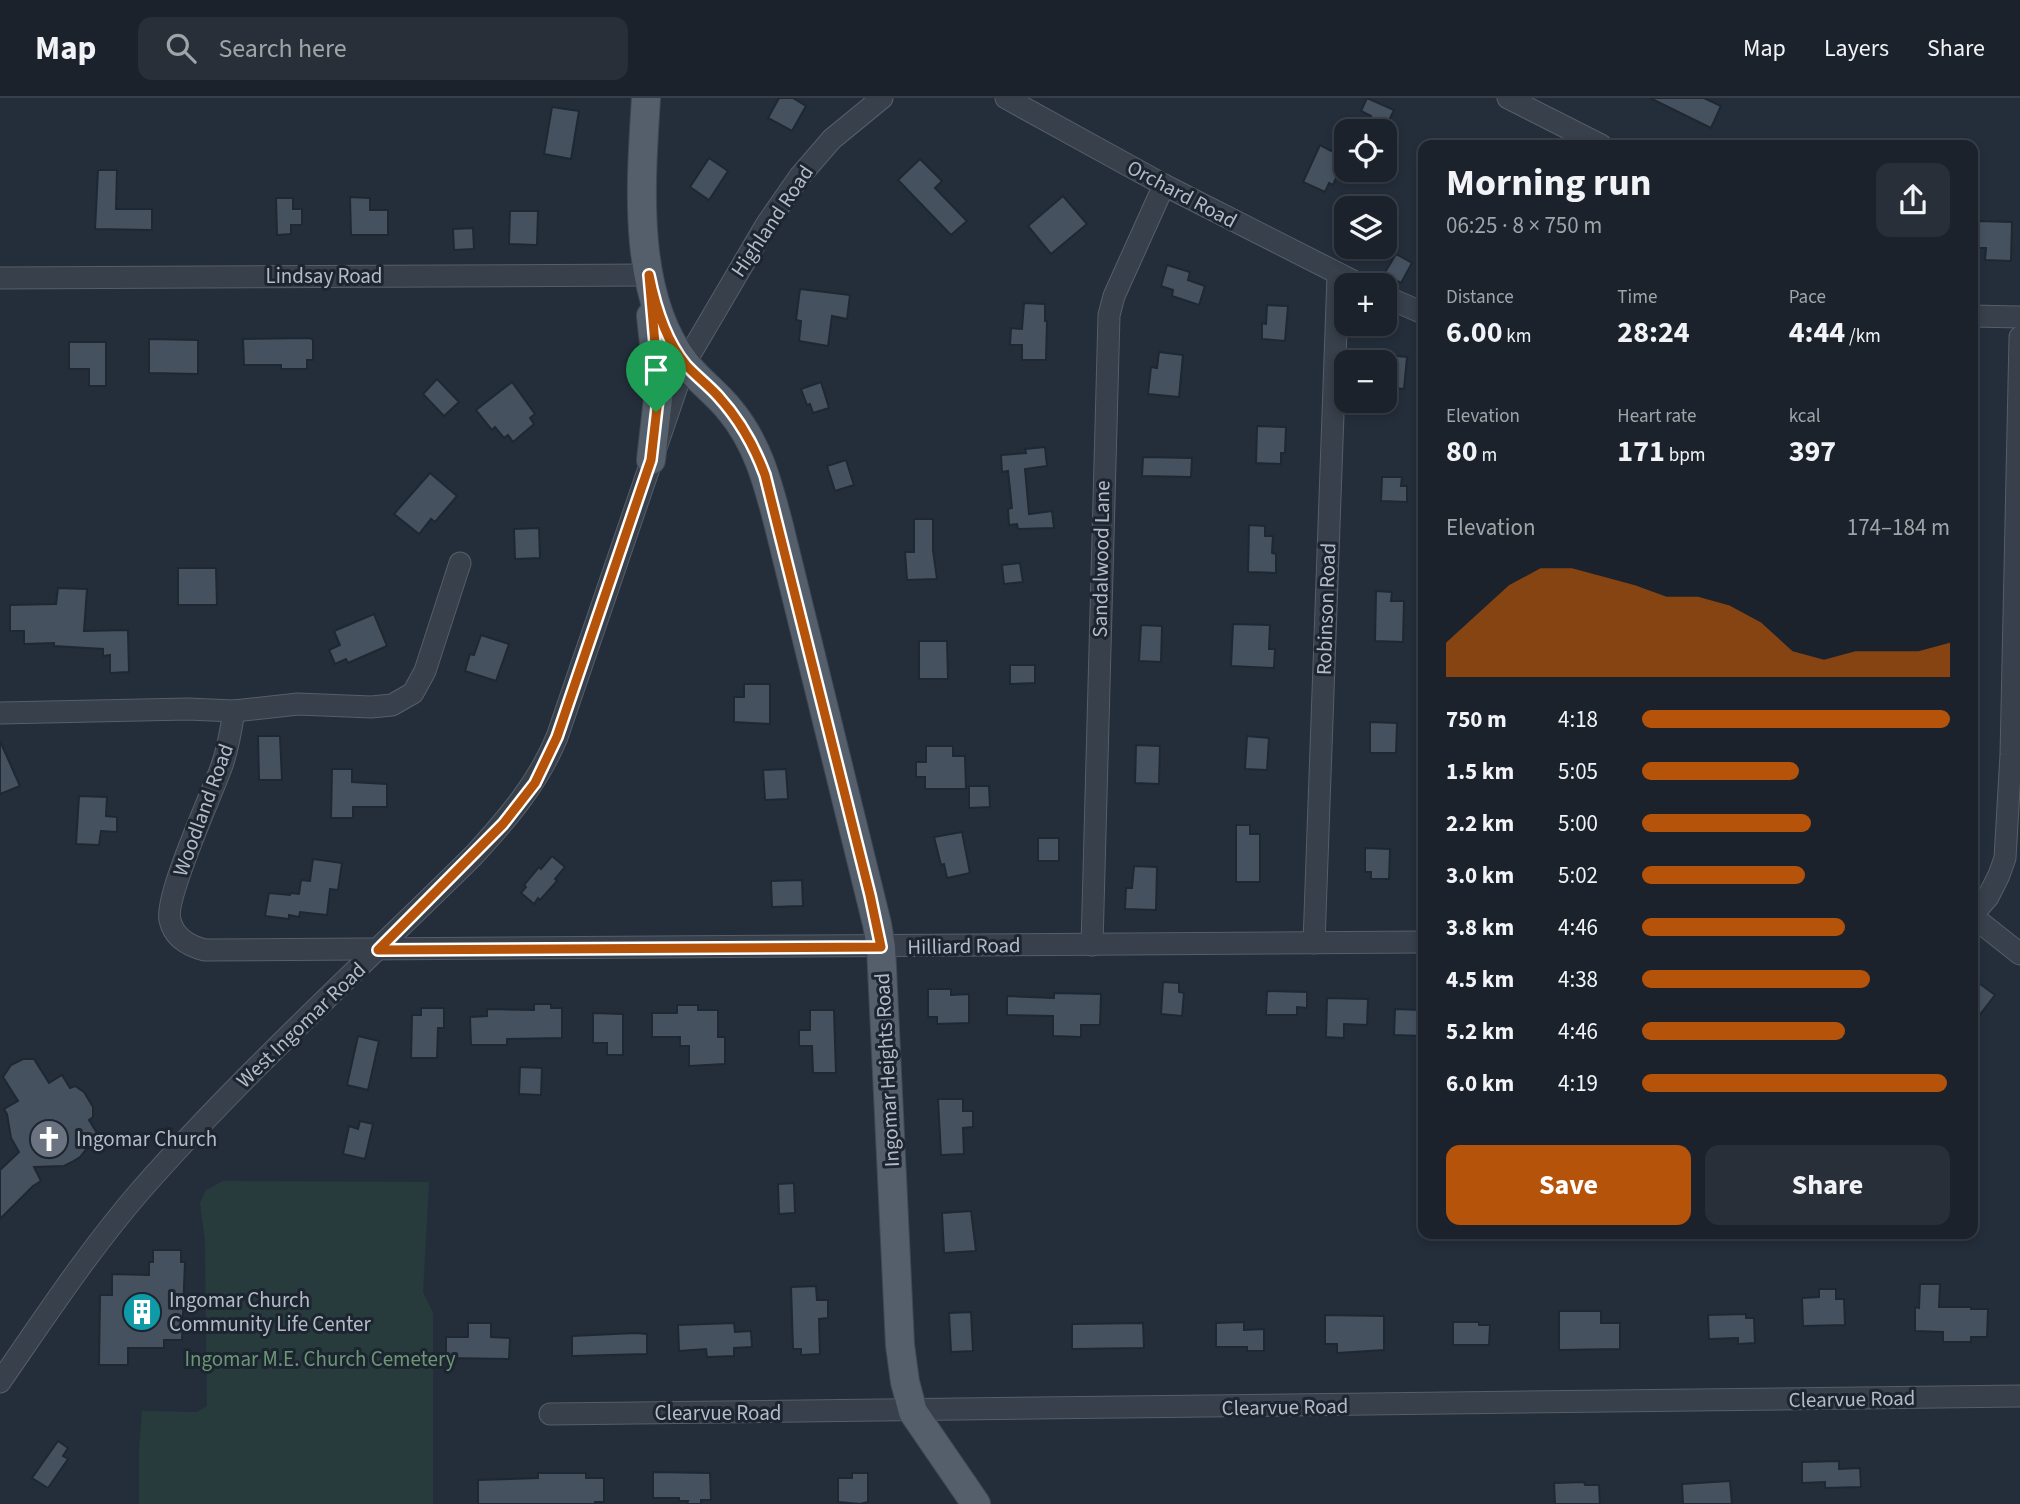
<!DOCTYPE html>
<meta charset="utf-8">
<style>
body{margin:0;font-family:"Source Sans 3",sans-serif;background:#282f38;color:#f1f3f6;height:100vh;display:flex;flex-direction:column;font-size:26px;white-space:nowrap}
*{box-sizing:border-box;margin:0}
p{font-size:23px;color:#a0a4a9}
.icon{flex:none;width:38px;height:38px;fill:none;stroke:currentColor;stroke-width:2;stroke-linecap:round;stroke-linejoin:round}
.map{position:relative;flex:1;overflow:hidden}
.sheet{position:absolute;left:1418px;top:42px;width:560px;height:1099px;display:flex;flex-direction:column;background:#1b222c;border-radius:14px;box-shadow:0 4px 10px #0003,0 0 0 2px #393f48}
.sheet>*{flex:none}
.controls{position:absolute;left:1334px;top:21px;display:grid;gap:14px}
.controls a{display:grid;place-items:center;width:63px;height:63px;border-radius:14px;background:#1b222c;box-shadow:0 4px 10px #0003,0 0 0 2px #393f48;font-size:35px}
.pin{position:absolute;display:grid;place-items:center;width:60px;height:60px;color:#fff;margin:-72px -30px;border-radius:50% 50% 50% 0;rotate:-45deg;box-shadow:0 0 7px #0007}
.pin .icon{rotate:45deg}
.round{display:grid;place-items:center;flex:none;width:74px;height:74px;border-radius:14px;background:#282f38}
.headline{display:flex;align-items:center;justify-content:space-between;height:119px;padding:0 28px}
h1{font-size:38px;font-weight:700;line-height:52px}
.stats{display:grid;grid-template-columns:repeat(3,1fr);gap:10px;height:119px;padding:7px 28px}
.stats div{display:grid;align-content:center}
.stats b{font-size:30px;font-weight:700}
.stats small{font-size:19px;font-weight:400}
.stats p{font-size:19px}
.chart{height:196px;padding:14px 28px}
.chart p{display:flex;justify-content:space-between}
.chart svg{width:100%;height:126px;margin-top:7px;fill:#b45309;opacity:.7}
.button{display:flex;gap:14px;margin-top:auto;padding:14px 28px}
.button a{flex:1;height:80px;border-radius:14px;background:#b45309;color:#fff;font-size:28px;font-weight:700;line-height:80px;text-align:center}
.button a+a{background:#282f38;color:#f1f3f6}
ul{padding:0 28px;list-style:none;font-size:23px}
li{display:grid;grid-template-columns:112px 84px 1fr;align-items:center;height:52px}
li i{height:18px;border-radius:9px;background:#b45309}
header{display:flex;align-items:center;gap:42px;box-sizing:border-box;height:98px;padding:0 35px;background:#1b222c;border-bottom:2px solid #393f48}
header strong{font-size:33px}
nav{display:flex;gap:38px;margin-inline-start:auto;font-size:24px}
.search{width:490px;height:63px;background:#282f38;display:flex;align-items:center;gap:18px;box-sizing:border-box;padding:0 24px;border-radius:14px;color:#a0a4a9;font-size:26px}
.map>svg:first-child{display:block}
</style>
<header>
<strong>Map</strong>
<div class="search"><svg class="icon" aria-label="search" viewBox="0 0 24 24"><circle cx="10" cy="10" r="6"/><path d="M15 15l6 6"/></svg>Search here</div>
<nav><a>Map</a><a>Layers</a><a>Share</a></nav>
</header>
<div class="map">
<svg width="2020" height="1406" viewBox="0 0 2020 1406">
<rect width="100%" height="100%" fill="#242e3b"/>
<polygon fill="#273b3d" points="223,1083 429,1084 423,1194 433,1215 433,1406 139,1406 139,1352 142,1313 197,1314 207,1308 205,1142 200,1105 206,1092"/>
<g fill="#45515f" stroke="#1e2732" stroke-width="2">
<polygon points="779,0 793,0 806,8 792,33 768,20"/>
<polygon points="1367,0 1394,12 1384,33 1364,33 1371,18 1361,13"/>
<polygon points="1650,0 1704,0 1721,8 1711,30"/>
<polygon points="552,9 579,13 571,61 544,56"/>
<polygon points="1320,47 1331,53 1334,48 1346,53 1346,58 1333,87 1329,85 1325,94 1303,84"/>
<polygon points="709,60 728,73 709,102 690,89"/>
<polygon points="920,61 942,83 935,90 967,123 951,137 898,82"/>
<polygon points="98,72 117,72 116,111 152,111 152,132 95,131"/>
<polygon points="1063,98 1087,126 1051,156 1028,128"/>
<polygon points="350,99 370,100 370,112 388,112 388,137 351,137"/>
<polygon points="276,100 293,100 293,111 302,111 302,127 291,127 291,136 277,137"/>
<polygon points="510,113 538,113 537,147 509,146"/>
<polygon points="1977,123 2012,124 2011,163 1985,162 1986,150 1976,150"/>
<polygon points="473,130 474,151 454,152 453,131"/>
<polygon points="1396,156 1412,165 1401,185 1384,176"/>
<polygon points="1167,167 1190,174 1188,182 1205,188 1199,207 1172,198 1173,192 1161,188"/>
<polygon points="800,191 850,197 847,221 832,218 828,248 799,243 801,223 796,222"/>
<polygon points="1024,205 1045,206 1045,223 1047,223 1046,262 1022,262 1022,247 1010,247 1011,230 1022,231"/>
<polygon points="1267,207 1288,208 1285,243 1262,241 1262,225 1266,226"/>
<polygon points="310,240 313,242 313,262 307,262 307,271 281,271 281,267 244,267 243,241"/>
<polygon points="149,241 198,242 198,276 149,275"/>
<polygon points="69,244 106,244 106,288 89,288 89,271 69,271"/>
<polygon points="1159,254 1183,257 1179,299 1148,296 1151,269 1157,270"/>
<polygon points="1386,257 1407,259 1404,291 1384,289"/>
<polygon points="437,281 459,304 444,318 423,296"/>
<polygon points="512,284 535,316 530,320 534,326 513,344 508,337 504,340 495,329 492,332 476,312"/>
<polygon points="821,284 829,310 813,315 810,306 807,307 801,291"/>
<polygon points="1257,328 1286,329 1285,355 1281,355 1281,366 1256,365"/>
<polygon points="1045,349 1047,368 1025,371 1029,416 1052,413 1054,430 1018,431 1017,426 1009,427 1008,411 1012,410 1008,373 1002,374 1001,357 1026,355 1025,351"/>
<polygon points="1143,359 1192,360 1191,379 1142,378"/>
<polygon points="846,362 854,387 835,393 827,368"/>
<polygon points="430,375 457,398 435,424 431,421 419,436 394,416"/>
<polygon points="1382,379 1402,379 1401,388 1407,388 1407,404 1381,403"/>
<polygon points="914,421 933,421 933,452 937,481 907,482 905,454 914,454"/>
<polygon points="1249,427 1265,428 1265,438 1273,438 1272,455 1276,456 1276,475 1248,474"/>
<polygon points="539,430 540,460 515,461 514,431"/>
<polygon points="1020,465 1023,484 1004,486 1002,467"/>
<polygon points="178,470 216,470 217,507 178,507"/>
<polygon points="58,490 87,491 84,533 128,532 129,574 110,575 110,557 103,558 103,551 54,548 54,545 24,546 24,533 10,533 10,507 56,506"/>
<polygon points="1376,493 1392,494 1391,503 1404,503 1403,544 1375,543"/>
<polygon points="374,516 387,548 348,565 346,561 335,566 329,552 340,547 334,533"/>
<polygon points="1233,526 1270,527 1269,551 1275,551 1274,570 1231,568"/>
<polygon points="1141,527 1162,528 1161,564 1139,563"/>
<polygon points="481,537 509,546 496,583 465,573 470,556 474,557"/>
<polygon points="919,543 947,543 948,581 919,581"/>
<polygon points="1010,567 1035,567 1035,585 1010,586"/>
<polygon points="744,586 770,586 770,626 734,624 734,599 744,599"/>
<polygon points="1370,624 1397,625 1396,655 1370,655"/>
<polygon points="258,638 280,638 282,682 259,682"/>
<polygon points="1247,638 1269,640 1267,672 1245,671"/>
<polygon points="0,643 20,688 0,696"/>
<polygon points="1136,647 1160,648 1159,686 1135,685"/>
<polygon points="926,648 953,648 953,658 965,658 966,691 925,691 925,679 916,679 916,664 926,664"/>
<polygon points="332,671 352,671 352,684 387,686 387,709 353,709 353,720 331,720"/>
<polygon points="786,671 788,701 765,702 763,672"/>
<polygon points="969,688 989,688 990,709 969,710"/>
<polygon points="79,698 107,699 106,718 117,719 117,734 101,733 99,747 76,746"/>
<polygon points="1236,727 1250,727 1250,736 1260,736 1260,784 1236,784"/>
<polygon points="962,734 970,775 947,780 944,766 941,767 934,739"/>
<rect x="1038" y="740" width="21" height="23"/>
<polygon points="1365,750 1390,751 1389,781 1371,781 1371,774 1365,774"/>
<polygon points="552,758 565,769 555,781 557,783 540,802 538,800 534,806 521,795 526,789 524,787 539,769 541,771"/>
<polygon points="313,761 342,765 338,792 330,791 327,817 300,814 299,819 289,817 289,821 265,818 269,795 290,797 290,795 299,796 301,782 310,783"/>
<polygon points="1134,768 1157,769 1156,812 1125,811 1126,790 1132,790"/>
<polygon points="802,782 803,808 772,809 771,783"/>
<polygon points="1972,880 1995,897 1972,927"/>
<polygon points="1163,884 1179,885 1179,894 1184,895 1182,918 1161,916"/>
<polygon points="928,891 951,891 951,897 969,896 969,925 937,926 937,919 928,919"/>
<polygon points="1267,893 1307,894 1307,910 1297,909 1297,917 1266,917"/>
<polygon points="1054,895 1101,896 1100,927 1081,927 1081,939 1053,938 1053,918 1007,917 1007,898 1054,900"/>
<polygon points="1327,900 1368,901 1367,927 1344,926 1344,940 1326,939"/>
<polygon points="534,906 551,906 551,910 562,910 562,940 507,941 507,947 471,947 470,919 487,918 487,911 534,912"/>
<polygon points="677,907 698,907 698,912 718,912 718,939 725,939 725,966 689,968 689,948 680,948 680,939 652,939 652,915 677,915"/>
<polygon points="421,910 444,910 444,930 438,930 437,960 411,960 412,917 421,917"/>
<polygon points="1395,911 1423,912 1423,938 1394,937"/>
<polygon points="810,912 834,912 836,975 813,975 812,948 799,948 799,932 810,932"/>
<polygon points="593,915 623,916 623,957 607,957 607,945 593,945"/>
<polygon points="358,938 379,943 368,992 347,987"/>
<polygon points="23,961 34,961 49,985 62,977 70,990 75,988 84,994 93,1009 93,1019 89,1022 97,1035 84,1043 88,1049 80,1059 72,1064 64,1068 34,1069 41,1083 33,1088 0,1121 0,1072 19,1054 11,1040 7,1016 4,1011 18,1003 3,979 11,967"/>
<polygon points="520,969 542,970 541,997 519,996"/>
<polygon points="938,1001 963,1001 963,1013 973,1013 973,1029 963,1030 964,1056 941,1057"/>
<polygon points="360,1023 373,1026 365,1061 343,1056 349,1028 358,1031"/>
<polygon points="794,1085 795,1115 779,1116 778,1086"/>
<polygon points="971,1113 976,1153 944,1155 942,1115"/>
<polygon points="153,1152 181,1152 181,1164 185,1164 182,1242 164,1242 164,1250 128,1250 128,1267 99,1267 100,1197 112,1197 112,1176 149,1177 149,1164 153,1164"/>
<polygon points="1920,1186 1940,1186 1939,1209 1971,1209 1971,1211 1988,1211 1987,1239 1971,1239 1971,1244 1943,1244 1943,1234 1915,1233 1915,1209 1919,1210"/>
<polygon points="816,1188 817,1202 828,1202 828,1220 819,1221 820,1256 801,1257 801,1251 793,1251 791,1189"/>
<polygon points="1819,1191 1836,1191 1836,1201 1844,1201 1845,1227 1803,1228 1802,1200 1819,1199"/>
<polygon points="1559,1213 1601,1213 1601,1225 1620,1225 1620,1251 1559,1252"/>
<polygon points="971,1214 973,1253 951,1254 949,1215"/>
<polygon points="1746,1216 1746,1220 1754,1220 1755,1245 1738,1246 1738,1240 1709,1241 1708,1217"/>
<polygon points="1325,1217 1384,1218 1384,1252 1337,1255 1337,1246 1325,1246"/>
<polygon points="1244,1224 1244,1232 1264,1231 1264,1253 1247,1253 1247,1249 1216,1249 1216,1225"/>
<polygon points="1453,1224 1479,1224 1479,1227 1490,1227 1489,1247 1453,1247"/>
<polygon points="468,1225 491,1225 491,1239 510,1240 509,1261 446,1260 446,1239 468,1239"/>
<polygon points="734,1225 735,1234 751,1233 752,1249 734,1250 734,1258 707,1259 706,1251 679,1253 678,1227"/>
<polygon points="1143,1225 1144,1250 1072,1251 1072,1226"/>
<polygon points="635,1235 647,1236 647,1256 572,1258 572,1238"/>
<polygon points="58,1343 68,1350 63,1358 68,1361 48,1390 32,1380"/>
<polygon points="1839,1363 1839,1371 1860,1370 1861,1389 1825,1390 1825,1384 1802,1385 1802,1364"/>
<polygon points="653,1374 710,1375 711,1402 701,1402 701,1406 687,1406 688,1403 679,1403 679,1400 653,1400"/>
<polygon points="538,1375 586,1375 586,1380 604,1380 604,1404 595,1404 595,1406 478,1406 478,1382 538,1380"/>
<polygon points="852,1375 868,1375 868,1404 860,1406 838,1404 838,1380 852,1380"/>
<polygon points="1730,1383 1732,1406 1683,1406 1682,1386"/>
<polygon points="1584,1384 1585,1387 1599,1387 1600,1406 1555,1406 1554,1385"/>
</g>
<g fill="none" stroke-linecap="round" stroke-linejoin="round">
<g stroke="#555e69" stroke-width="23">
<g id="minor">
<polyline points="1006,0 1164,87 1361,187"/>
<polyline points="1508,0 1601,47"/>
<polyline points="0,180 649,177"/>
<polyline points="1384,198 1423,215"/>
<polyline points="1972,218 2020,219"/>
<path d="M 234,613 C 231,632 228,652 221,670 C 211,698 164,800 170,822 C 174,840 189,848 205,852 L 1423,844"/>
<polyline points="0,615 188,611 234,613 298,606 371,609 392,607 413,595 425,573 460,465"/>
<polyline points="1972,817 1988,799 1999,777 2005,760 2006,743 2011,657 2020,239"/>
<polyline points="1972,818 2020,856"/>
<polyline points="1314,845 1338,177"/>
<polyline points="1092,847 1109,217 1114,198 1164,87"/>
<path d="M 0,1284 C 45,1219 89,1152 141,1092 C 245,974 363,867 474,757 C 508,720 538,685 557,639 L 685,265 L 766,127 L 800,78 L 832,41 L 882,0"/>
<polyline points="550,1316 2020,1298"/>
</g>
</g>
<g stroke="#404954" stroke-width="30">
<g id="major">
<path d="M 646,0 C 641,83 631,195 685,265 C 698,282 716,295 729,311 C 758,345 768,386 779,428 L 877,826 L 881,849 L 900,1247 L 905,1284 L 913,1314 L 976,1406"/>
<polyline points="651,218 659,292 651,362"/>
</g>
</g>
<use href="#minor" stroke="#37404b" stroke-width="21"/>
<use href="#major" stroke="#555f6b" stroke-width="28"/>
</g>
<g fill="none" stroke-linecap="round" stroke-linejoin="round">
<g stroke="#fff" stroke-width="14">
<path id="route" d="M 649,177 C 655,207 666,243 686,267 C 696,278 708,287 718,298 C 740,322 754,347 765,377 L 870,797 L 881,849 L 378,852 L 503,726 L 535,685 L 557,639 L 651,362 L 659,292 Z"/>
</g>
<use href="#route" stroke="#b45309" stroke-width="9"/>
</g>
<defs>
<g id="church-disc" transform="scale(2.0125)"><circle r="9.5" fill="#6b7280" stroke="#1c2530"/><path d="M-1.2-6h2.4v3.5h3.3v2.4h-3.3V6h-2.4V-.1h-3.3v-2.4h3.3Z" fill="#fff"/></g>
<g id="building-disc" transform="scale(2.0125)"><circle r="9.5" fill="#0f9aa8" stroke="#1c2530"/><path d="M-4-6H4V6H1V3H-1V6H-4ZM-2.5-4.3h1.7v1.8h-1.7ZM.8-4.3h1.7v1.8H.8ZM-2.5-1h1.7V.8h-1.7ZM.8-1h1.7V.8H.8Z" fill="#fff"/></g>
</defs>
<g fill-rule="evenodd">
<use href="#church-disc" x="49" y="1041"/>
<use href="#building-disc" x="142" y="1214"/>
</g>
<g text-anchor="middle" stroke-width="6" stroke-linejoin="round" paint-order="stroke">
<g font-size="21" fill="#b3bbc7" stroke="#1c2530">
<text transform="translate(1182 96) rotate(28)" y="7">Orchard Road</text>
<text transform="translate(772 123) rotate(-56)" y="7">Highland Road</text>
<text x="324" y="185">Lindsay Road</text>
<text transform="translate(1101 461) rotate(-89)" y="7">Sandalwood Lane</text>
<text transform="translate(1326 511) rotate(-88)" y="7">Robinson Road</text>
<text transform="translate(203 712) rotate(-70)" y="7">Woodland Road</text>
<text transform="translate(964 848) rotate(-1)" y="7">Hilliard Road</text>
<text transform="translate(301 927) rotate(-44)" y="7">West Ingomar Road</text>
<text transform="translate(887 972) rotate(-93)" y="7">Ingomar Heights Road</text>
<text transform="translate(1852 1301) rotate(-1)" y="7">Clearvue Road</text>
<text transform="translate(1285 1309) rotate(-1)" y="7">Clearvue Road</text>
<text x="718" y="1322">Clearvue Road</text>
</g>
<g font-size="21" fill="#b3bbc7" stroke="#1c2530" text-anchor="start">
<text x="76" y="1048">Ingomar Church</text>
<text x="169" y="1209">Ingomar Church<tspan x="169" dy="24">Community Life Center</tspan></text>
</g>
<g font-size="21" fill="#6b9774" stroke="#1c2530">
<text x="320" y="1268">Ingomar M.E. Church Cemetery</text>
</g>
</g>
</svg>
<div class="controls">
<a><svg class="icon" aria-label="locate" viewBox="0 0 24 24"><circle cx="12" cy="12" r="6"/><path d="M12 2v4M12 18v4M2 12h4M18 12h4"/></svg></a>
<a><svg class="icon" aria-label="layers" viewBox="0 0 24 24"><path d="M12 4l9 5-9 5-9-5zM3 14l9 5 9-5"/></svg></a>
<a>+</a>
<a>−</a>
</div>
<div class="pin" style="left:656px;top:314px;background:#1e9e55"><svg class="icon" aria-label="arrive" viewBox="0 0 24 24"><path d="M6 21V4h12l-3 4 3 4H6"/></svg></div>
<section class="sheet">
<div class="headline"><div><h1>Morning run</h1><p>06:25 · 8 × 750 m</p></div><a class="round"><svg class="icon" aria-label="share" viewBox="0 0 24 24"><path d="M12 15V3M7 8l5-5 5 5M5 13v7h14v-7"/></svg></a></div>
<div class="stats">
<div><p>Distance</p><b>6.00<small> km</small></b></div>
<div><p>Time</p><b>28:24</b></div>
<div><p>Pace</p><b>4:44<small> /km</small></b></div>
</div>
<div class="stats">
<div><p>Elevation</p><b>80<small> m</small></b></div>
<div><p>Heart rate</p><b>171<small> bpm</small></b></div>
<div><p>kcal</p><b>397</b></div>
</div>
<div class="chart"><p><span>Elevation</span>174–184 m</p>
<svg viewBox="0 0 160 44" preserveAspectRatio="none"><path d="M0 44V32L10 22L20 12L30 6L40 6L50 9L60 12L70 16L80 16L90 19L100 25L110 35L120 38L130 35L140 35L150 35L160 32V44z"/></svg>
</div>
<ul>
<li><b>750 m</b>4:18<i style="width:100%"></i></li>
<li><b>1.5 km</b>5:05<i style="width:51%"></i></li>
<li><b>2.2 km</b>5:00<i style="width:55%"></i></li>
<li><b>3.0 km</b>5:02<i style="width:53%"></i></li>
<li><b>3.8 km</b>4:46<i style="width:66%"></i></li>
<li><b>4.5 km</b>4:38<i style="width:74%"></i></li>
<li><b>5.2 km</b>4:46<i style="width:66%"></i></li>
<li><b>6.0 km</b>4:19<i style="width:99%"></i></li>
</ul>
<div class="button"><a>Save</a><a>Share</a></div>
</section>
</div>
